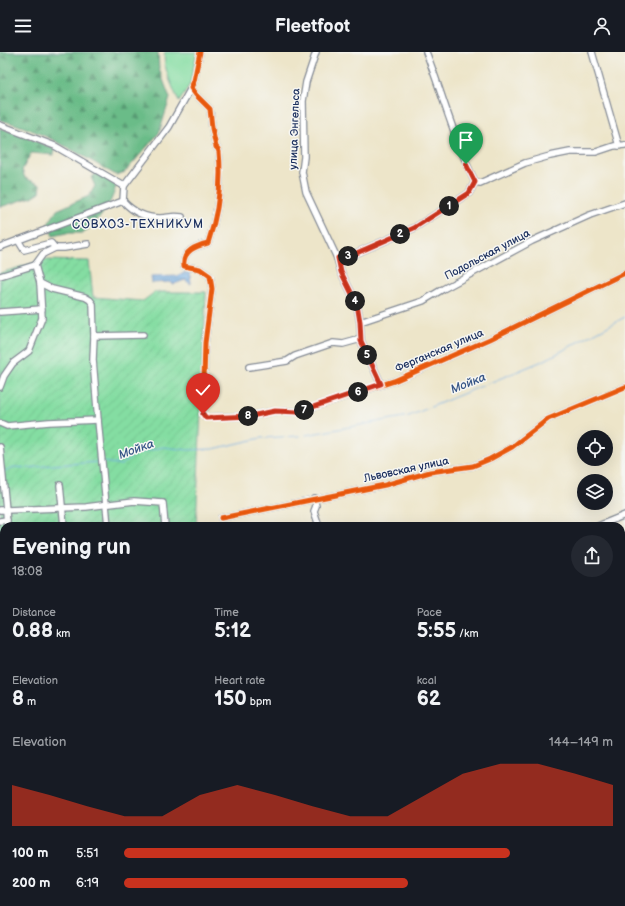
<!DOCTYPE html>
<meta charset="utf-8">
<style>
body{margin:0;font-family:"Balsamiq Sans",sans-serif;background:#242831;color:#f1f3f6;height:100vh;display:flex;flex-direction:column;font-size:15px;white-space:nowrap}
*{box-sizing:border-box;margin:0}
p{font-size:13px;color:#9ea1a6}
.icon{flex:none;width:22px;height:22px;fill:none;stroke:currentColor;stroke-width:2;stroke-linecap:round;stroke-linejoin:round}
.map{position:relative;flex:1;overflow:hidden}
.details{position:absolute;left:0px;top:470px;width:625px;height:384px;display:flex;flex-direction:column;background:#171b24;border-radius:12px 12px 0 0;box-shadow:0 4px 16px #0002}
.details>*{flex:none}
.tools{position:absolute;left:577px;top:378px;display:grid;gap:8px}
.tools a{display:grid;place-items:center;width:36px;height:36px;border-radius:50%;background:#171b24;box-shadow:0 4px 16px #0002;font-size:20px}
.pin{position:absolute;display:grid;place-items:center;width:34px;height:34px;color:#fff;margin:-41px -17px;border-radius:50% 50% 50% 0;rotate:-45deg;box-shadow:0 0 4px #0007}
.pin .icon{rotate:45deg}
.km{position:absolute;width:20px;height:20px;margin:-10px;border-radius:50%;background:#222;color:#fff;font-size:11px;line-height:20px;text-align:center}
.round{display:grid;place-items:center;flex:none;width:42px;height:42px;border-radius:21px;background:#242831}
.summary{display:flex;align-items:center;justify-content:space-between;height:68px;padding:0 12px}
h1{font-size:22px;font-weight:700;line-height:30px}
.metrics{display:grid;grid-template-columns:repeat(3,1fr);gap:6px;height:68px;padding:4px 12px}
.metrics div{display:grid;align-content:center}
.metrics b{font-size:20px;font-weight:700}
.metrics small{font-size:11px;font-weight:400}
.metrics p{font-size:11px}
.chart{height:112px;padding:8px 12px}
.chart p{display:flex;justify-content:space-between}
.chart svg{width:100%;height:72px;margin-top:4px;fill:#c8321e;opacity:.7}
ul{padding:0 12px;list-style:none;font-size:13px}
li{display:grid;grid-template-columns:64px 48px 1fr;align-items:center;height:30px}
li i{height:10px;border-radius:5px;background:#c8321e}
header{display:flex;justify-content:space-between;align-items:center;height:52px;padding:0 12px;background:#171b24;font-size:18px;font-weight:700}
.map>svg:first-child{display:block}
</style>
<header><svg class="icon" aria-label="menu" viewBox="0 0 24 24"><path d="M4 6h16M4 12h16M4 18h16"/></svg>Fleetfoot<svg class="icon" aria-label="person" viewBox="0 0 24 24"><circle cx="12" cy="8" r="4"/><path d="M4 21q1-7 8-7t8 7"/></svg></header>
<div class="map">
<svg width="625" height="854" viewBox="0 0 625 854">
<defs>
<pattern id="forest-firs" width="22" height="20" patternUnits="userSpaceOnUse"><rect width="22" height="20" fill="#6bbc88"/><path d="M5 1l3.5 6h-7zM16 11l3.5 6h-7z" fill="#579972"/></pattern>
<pattern id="garden-furrows" width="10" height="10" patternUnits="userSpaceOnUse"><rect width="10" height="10" fill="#84dda2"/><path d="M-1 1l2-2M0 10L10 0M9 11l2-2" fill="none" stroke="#71be8e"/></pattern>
<pattern id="water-rules" width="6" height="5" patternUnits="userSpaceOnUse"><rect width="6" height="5" fill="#72ace2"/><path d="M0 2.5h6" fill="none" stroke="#5d8cba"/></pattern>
</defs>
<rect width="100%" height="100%" fill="#f6f6f2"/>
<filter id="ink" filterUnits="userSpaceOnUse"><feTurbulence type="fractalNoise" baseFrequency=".025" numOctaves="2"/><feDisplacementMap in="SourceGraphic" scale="8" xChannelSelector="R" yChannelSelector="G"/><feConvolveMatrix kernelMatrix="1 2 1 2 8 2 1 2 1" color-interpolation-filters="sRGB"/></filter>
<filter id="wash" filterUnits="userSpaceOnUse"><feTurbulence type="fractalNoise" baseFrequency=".012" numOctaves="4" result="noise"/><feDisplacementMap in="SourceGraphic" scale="16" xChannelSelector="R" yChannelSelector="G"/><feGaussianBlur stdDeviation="0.9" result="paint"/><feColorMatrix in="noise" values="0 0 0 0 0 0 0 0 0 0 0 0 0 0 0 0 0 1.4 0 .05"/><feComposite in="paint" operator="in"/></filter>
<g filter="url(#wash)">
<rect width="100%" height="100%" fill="#ede5c9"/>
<path fill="#84dda2" stroke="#508680" d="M 165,0 L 197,0 L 190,32 L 179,50 C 174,38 161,12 165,0 Z"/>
<g fill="url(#forest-firs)" stroke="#437673">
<path d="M 0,0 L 158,0 L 159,17 L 170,46 L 159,81 L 125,120 L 116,123 C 79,102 42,78 0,68 Z"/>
<polygon points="0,76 23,83 54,97 54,103 31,101 22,118 25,126 41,133 40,140 32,145 0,155"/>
<path d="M 98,121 L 116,134 C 110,156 100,166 84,181 L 66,181 L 53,184 L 48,172 L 57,158 L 89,144 L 95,134 L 91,125 Z"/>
</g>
<polygon fill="url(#garden-furrows)" stroke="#508680" points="44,208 89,209 93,245 143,249 155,240 206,240 196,474 4,474 4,692 0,692 0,221"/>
<polygon fill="url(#water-rules)" stroke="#466ea0" points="185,220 190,220 191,232 185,228 174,232 170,230 152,231 151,225 179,224"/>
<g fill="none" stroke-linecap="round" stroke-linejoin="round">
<g stroke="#72ace2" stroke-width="1">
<polyline points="306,383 409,364 545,308 625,265"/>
<polyline points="103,410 121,413 136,402 163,395 188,398 213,397 261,386 300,384"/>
<polyline points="4,419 14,415 29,416 52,413 100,410"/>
</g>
</g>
</g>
<g filter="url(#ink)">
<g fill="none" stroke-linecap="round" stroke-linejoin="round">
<g stroke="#848a94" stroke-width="8">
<g id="minor">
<path d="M 200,0 L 194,29 L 191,36 L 196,43 L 210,57 L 212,76 L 216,95 L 218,97 L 219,100 C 222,130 218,162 208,191 C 196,194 182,199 184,214 L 200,217 L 210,224 L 212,237 L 205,291 L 203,362 L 204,365 L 251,364 L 275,359 L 298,360 L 394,329 L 490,287 L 625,221"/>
<polyline points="316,0 306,30 303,49 304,105 302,120 306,140 337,206 341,220 357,252 360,270 361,289 381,332"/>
<polyline points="592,0 619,94"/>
<path d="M 0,73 L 55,94 L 124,134 L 123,149 C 133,160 145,166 160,166 C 168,166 172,163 182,165"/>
<polyline points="475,130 480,131 525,111 550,104 570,100 596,100 614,94 625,93"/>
<polyline points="124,134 169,75 191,36"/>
<polyline points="18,188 24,198 51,191 55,196 64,196 88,192"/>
<polyline points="0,195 123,149"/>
<path d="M 337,206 L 352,203 L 414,176 L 469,141 L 475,130 C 454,88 443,43 426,0"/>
<polyline points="0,224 35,213 43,202 55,196"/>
<polyline points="40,231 52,237 85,245 90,248 93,252 94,284 143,283"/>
<polyline points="0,260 42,257"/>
<polyline points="360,270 423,249 443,237 532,189 590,163 625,151"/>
<polyline points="249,315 287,309 295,304 333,291 343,292 361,287"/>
<polyline points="0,335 4,324 13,311 29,299 42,266 40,231 35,213"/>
<polyline points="98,368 108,474"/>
<polyline points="0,371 7,374 49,370 98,368 93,308 94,284"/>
<polyline points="0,395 6,458 86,455 134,449 163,451 165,474"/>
<polyline points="60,433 64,474"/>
<polyline points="314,446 316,454 314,459 319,474"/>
<polyline points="0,458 6,458 7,474"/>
<polyline points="221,466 385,433 430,420 473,414 490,407 512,395 548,367 625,335"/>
<polyline points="0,469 7,468"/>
<polyline points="598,474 625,463"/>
<polyline points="621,517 625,515"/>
<polyline points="621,596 625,594"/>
<polyline points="0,597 4,597"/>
<polyline points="0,643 4,642"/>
<polyline points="0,695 4,694"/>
<polyline points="4,724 4,723"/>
<polyline points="621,739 625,738"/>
<polyline points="0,766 4,765"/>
<polyline points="621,794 625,794"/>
<polyline points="0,831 4,830"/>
<polyline points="263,850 264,854"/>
<polyline points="352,850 353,854"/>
<polyline points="514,850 515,854"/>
</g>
</g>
<use href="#minor" stroke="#fff" stroke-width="5.5"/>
<g stroke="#f6f6f2" stroke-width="8">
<g id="cycleway">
<path d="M 200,0 L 194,29 L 191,36 L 196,43 L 210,57 L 212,76 L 216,95 L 218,97 L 219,100 C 222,130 218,162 208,191 C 196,194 182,199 184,214 L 200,217 L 210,224 L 212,237 L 205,291 L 203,362 L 204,365 L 251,364 L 275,359 L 298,360 L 394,329 L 490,287 L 625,221"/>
<polyline points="221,466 385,433 430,420 473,414 490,407 512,395 548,367 625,335"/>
</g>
</g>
<use href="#cycleway" stroke="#e8590c" stroke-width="5"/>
</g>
</g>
<g fill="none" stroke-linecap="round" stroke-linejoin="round" filter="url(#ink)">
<g stroke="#fff" stroke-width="8">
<polyline id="route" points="203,362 206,366 251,364 275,359 298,360 381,332 361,289 360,270 357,252 341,220 338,206 352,203 414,176 469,141 475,130 466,112"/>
</g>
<use href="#route" stroke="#c8321e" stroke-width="5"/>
</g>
<g text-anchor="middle" stroke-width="3" stroke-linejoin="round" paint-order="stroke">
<g font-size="11" fill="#1b2f5e" stroke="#f6f6f2">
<text transform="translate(294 77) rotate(-88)" y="4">улица Энгельса</text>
<text transform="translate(487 202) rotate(-28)" y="4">Подольская улица</text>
<text transform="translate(439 298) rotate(-23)" y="4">Ферганская улица</text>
<text transform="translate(406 417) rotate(-12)" y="4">Львовская улица</text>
</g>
<g font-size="12" letter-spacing="1" fill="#1b2f5e" stroke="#f6f6f2">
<text x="138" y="176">СОВХОЗ-ТЕХНИКУМ</text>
</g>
<g font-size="12" font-style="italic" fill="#355486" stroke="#f6f6f2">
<text transform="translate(468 331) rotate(-22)" y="4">Мойка</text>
<text transform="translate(136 397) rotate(-20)" y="4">Мойка</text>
</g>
</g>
</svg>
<div class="tools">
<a><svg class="icon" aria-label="locate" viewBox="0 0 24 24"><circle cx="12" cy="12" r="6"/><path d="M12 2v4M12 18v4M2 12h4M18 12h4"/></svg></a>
<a><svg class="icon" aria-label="layers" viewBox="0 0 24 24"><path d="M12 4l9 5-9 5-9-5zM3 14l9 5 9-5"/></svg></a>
</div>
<div class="pin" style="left:466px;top:112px;background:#1e9e55"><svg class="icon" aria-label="arrive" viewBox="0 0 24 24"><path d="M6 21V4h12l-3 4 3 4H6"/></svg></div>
<div class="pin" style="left:203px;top:362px;background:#d93025"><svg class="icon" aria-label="check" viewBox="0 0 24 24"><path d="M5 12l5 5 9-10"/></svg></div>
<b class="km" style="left:449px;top:154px">1</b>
<b class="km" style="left:400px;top:182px">2</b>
<b class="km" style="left:348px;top:204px">3</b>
<b class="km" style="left:355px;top:249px">4</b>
<b class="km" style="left:367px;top:303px">5</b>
<b class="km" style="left:358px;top:340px">6</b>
<b class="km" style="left:304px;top:358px">7</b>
<b class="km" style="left:248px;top:364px">8</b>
<section class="details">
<div class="summary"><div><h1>Evening run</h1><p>18:08</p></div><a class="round"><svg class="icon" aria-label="share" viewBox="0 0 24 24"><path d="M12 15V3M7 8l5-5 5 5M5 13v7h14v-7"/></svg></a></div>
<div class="metrics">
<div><p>Distance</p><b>0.88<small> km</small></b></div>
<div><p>Time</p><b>5:12</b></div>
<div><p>Pace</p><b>5:55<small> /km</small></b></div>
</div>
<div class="metrics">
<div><p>Elevation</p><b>8<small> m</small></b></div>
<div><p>Heart rate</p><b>150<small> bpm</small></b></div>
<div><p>kcal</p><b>62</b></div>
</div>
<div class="chart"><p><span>Elevation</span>144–149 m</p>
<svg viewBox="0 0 160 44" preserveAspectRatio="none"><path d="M0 44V19L10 25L20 32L30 38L40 38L50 25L60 19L70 25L80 32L90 38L100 38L110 25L120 12L130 6L140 6L150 12L160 19V44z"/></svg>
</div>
<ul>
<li><b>100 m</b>5:51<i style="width:79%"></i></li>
<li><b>200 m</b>6:19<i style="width:58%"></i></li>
</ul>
</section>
</div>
